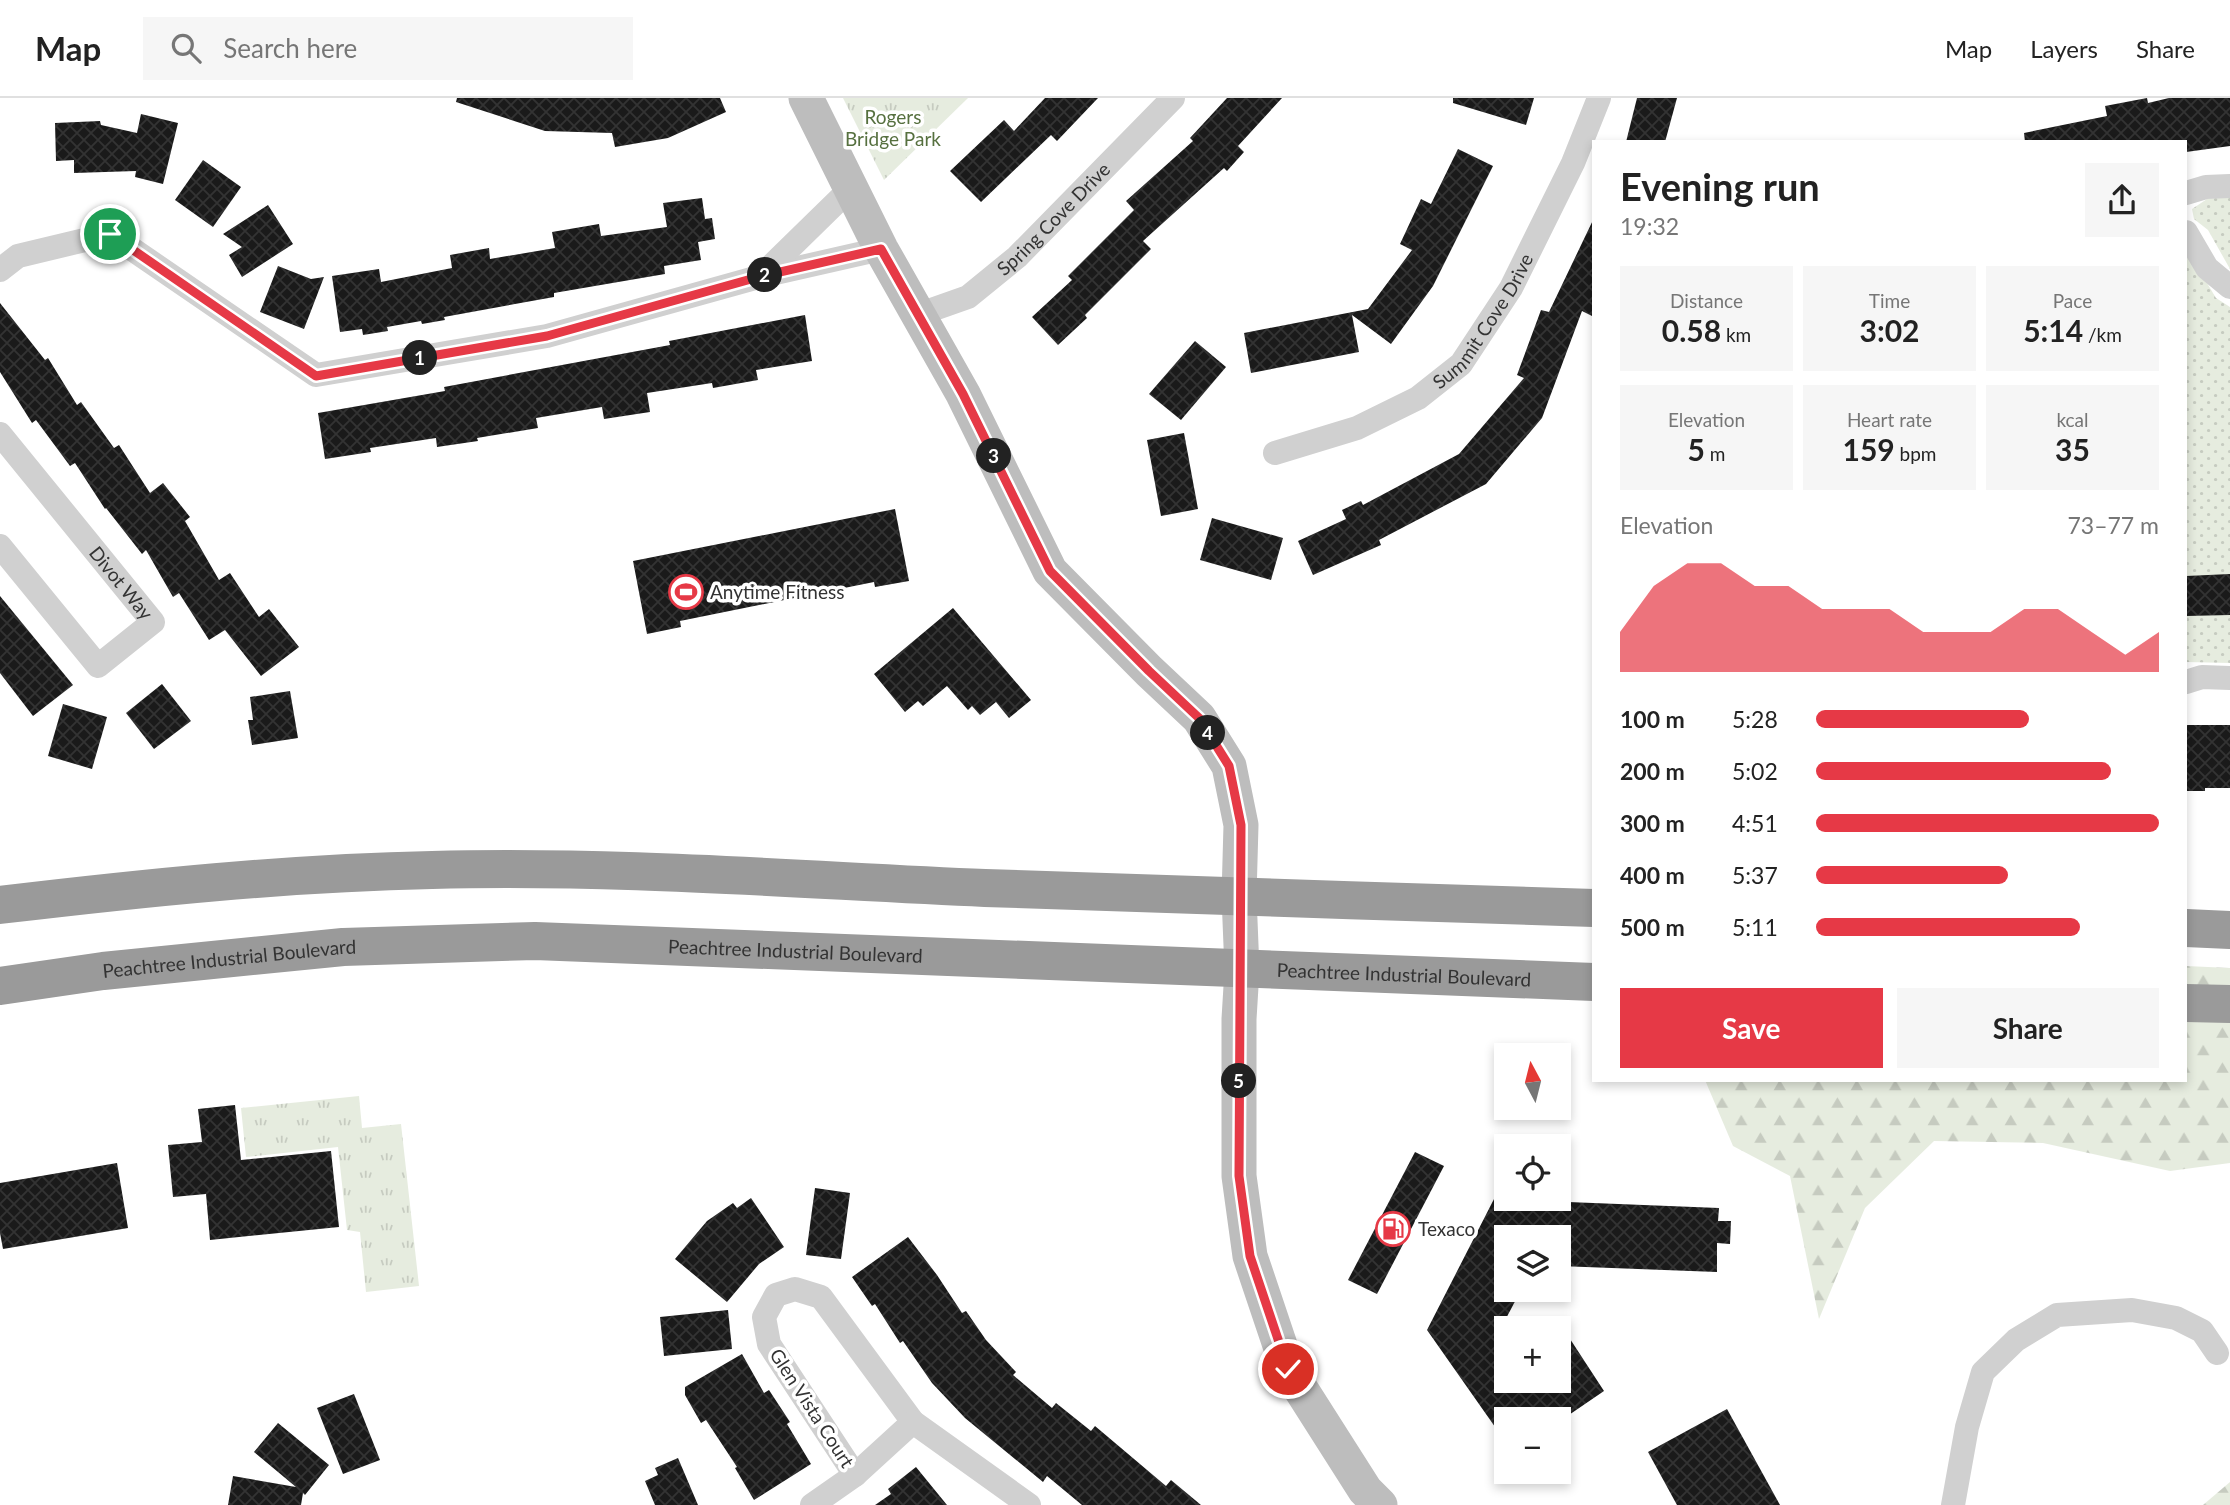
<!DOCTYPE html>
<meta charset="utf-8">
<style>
body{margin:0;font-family:Lato,sans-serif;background:#f6f6f6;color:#222;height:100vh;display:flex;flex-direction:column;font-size:26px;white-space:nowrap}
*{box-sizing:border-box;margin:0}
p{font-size:23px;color:#767676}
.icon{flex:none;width:38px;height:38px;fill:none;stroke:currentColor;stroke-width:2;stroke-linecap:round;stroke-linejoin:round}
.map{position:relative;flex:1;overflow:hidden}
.panel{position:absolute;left:1592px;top:42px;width:595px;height:942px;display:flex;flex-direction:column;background:#fff;border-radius:0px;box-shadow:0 4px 10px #0003}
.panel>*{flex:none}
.needle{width:46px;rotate:353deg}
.tools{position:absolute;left:1494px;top:945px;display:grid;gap:14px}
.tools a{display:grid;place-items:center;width:77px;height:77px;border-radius:0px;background:#fff;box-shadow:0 4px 10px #0003;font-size:35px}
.pin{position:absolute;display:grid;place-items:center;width:60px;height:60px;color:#fff;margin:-30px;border:4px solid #fff;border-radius:50%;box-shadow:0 2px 7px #0007}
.km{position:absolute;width:35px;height:35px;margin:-18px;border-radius:50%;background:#222;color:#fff;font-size:19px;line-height:35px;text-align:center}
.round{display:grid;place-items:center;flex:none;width:74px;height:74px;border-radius:0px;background:#f6f6f6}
.overview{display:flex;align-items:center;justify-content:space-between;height:119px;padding:0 28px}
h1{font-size:38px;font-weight:700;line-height:52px}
.metrics{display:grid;grid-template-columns:repeat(3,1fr);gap:10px;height:119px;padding:7px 28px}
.metrics div{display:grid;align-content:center;border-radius:0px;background:#f6f6f6;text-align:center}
.metrics b{font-size:30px;font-weight:700}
.metrics small{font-size:19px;font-weight:400}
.metrics p{font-size:19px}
.chart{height:196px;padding:14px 28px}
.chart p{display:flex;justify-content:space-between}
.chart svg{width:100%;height:126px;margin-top:7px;fill:#e63946;opacity:.7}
.action{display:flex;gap:14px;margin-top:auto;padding:14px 28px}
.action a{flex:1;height:80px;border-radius:0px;background:#e63946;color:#fff;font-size:28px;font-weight:700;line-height:80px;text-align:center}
.action a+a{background:#f6f6f6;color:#222}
ul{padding:0 28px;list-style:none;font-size:23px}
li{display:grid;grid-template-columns:112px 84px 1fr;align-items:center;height:52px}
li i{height:18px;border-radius:9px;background:#e63946}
header{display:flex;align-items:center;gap:42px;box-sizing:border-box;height:98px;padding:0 35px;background:#fff;border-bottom:2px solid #e0e0e0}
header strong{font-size:33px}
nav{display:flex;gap:38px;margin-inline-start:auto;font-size:24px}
.search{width:490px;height:63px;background:#f6f6f6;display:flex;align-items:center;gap:18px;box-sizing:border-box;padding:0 24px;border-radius:0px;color:#767676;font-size:26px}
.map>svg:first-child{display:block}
</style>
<header>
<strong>Map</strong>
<div class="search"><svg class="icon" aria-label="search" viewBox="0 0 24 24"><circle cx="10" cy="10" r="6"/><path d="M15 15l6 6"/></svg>Search here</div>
<nav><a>Map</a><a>Layers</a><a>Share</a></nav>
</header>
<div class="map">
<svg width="2230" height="1407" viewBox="0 0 2230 1407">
<defs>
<pattern id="grass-dots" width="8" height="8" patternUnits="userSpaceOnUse" patternTransform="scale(1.75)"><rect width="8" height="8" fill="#e6ecdf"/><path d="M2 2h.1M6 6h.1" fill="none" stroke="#c6cbc0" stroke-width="1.8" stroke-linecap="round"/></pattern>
<pattern id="forest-firs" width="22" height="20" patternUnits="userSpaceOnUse" patternTransform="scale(1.75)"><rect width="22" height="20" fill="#e6ecdf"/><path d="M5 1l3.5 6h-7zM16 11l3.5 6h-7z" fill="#c6cbc0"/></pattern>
<pattern id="park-tufts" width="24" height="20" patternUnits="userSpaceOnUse" patternTransform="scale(1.75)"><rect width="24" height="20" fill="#e6ecdf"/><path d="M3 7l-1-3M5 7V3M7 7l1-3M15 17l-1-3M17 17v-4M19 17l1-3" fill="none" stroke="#c6cbc0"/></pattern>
<pattern id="building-cross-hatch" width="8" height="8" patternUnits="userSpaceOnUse" patternTransform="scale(1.75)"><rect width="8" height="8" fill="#1a1a1a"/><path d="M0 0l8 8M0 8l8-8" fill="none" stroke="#333"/></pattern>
</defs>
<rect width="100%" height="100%" fill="#fff"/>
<g fill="url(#grass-dots)">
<polygon points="2230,98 2230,171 2208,132 2194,121 2192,111 2207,101"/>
<polygon points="2186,150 2216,200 2230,209 2230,565 2186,564"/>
</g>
<g fill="url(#forest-firs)">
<polygon points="2186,868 2230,870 2230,1065 2170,1073 2043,1045 1934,1043 1865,1110 1819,1221 1790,1078 1733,1048 1705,982 2186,982"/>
<polygon points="2230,1384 2230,1407 2203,1407"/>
</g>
<g fill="url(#park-tufts)">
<polygon points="843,0 968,0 884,82"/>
<polygon points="359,998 362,1030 401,1026 419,1188 366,1194 360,1134 347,1132 338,1049 246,1059 241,1010"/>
</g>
<g fill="url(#building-cross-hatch)">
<polygon points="457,0 720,0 726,14 668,40 615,49 612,35 545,33 456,4"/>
<polygon points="1045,0 1098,0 1057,43 1051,37 981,104 950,73 1004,22 1014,33"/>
<polygon points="1227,0 1282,0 1238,48 1244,54 1227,73 1224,70 1143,143 1151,151 1085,217 1087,220 1058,247 1032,219 1072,182 1068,178 1134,112 1126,103 1193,43 1190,40"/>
<polygon points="1453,0 1534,0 1526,27 1453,5"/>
<polygon points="1637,0 1677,0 1665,44 1626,44"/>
<polygon points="2147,0 2148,5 2169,0 2230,0 2230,48 2186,54 2186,44 2025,44 2024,35 2107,18 2105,8"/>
<polygon points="141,16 178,25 163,86 135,79 136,73 74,75 74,62 56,63 55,25 100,23 101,27 137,35"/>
<polygon points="1458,51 1493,68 1433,188 1391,246 1352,217 1359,254 1251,275 1244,235 1368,211 1412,152 1400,146 1421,101 1431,106"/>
<polygon points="203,62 241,89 213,129 175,102"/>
<polygon points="702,100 705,121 712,120 715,141 698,144 701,162 664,168 665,176 554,195 554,199 444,219 445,222 422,226 421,223 387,229 388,233 363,237 362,231 340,234 332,178 379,171 381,184 452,170 450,157 489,150 490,161 555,150 552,134 599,126 601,138 667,129 663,105"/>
<polygon points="268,107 293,146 242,179 229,157 242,149 223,136"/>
<polygon points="1594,120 1594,219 1582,213 1542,320 1486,386 1379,442 1381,447 1313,477 1298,443 1346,421 1342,412 1361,403 1363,407 1459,356 1524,280 1517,277 1541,212 1549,214"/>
<polygon points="278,168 311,181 324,179 304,231 260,214"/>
<polygon points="0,205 45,262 48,260 77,307 81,304 114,350 119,347 150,395 163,385 190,419 185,423 219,482 230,475 259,519 269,511 299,549 261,578 225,532 209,542 179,495 173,499 146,452 142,456 106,410 105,411 75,365 70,368 36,322 32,325 0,274"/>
<polygon points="805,217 812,263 756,272 758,282 713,290 712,285 647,295 650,314 604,321 602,309 536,320 538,330 477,340 478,343 437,349 436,340 370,350 371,354 325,361 318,315 445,293 444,289 670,247 669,243"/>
<polygon points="1195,243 1226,269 1181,322 1149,296"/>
<polygon points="1184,335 1198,411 1161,418 1147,342"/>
<polygon points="895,411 909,483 875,489 874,484 680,523 681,529 647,536 633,463"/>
<polygon points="1212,420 1283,440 1271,482 1200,462"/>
<polygon points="2230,476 2230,517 2186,518 2186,478"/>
<polygon points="0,498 73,587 33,618 0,575"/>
<polygon points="953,510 1031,602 1009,620 996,604 980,617 972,608 968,612 947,588 923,608 918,603 905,614 874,576"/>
<polygon points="162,586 191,623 154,651 126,615"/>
<polygon points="290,593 298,640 252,647 248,622 253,622 250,599"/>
<polygon points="63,606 107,619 92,671 48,658"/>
<polygon points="2186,627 2230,627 2230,690 2205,690 2205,693 2186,693"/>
<polygon points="235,1007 241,1062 331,1053 339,1129 210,1142 206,1096 173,1099 168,1047 202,1044 198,1011"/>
<polygon points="1415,1054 1444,1068 1377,1196 1348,1182"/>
<polygon points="117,1065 128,1130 3,1151 0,1135 0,1085"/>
<polygon points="815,1090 850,1095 841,1161 806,1157"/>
<polygon points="751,1100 784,1149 759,1166 727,1204 675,1161 707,1123 733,1105 737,1110"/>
<polygon points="1494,1101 1719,1110 1718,1123 1731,1123 1730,1146 1717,1145 1717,1174 1559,1168 1559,1139 1507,1139 1507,1192 1521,1192 1501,1230 1507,1238 1507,1283 1559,1283 1559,1224 1604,1293 1563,1321 1507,1321 1507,1346 1427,1232"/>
<polygon points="908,1139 937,1177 962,1215 966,1213 986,1242 1016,1274 1013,1277 1052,1310 1056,1305 1091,1333 1095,1328 1166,1388 1171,1382 1201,1407 1082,1407 1047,1378 1043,1384 965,1320 932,1285 903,1243 900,1245 875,1206 872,1208 852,1179"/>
<polygon points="728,1212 732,1251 664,1258 660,1219"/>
<polygon points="742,1256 764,1295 769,1292 790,1324 787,1326 811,1366 754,1402 735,1370 737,1369 706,1322 701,1325 685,1297 685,1289"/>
<polygon points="354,1296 380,1362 343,1376 317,1310"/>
<polygon points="1727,1311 1780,1407 1677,1407 1648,1354"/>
<polygon points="278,1325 329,1367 305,1397 303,1395 301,1407 228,1407 233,1378 296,1389 254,1354"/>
<polygon points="678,1360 698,1407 655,1407 645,1383 658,1377 655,1370"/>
<polygon points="916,1369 947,1407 875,1407 891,1396 888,1391"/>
</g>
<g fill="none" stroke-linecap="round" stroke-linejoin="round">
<g stroke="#d0d0d0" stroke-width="24">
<polyline points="2186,95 2206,89 2230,88"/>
<polyline points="2186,134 2207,170 2230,189"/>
<polyline points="0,172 18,158 110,136 316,277 547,238 762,178 881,151"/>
<polyline points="762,177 851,90"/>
<path id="s1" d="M 917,217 L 968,199 L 1017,159 L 1173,0"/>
<path id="s2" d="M 0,336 L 153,524 L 98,568 L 0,448"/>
<path id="s3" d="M 1275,355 L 1357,330 L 1418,300 L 1461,266 L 1511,190 L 1573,65 L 1599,0"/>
<polyline points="2186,584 2202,579 2230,580"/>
<polyline points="855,1377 769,1246 764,1219 776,1197 795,1191 821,1199 913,1324"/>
<polyline points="812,1407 855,1377 913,1324 1029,1407"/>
<polyline points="1953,1407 1967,1329 1983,1274 2016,1242 2057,1217 2132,1212 2176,1220 2202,1233 2217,1255"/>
</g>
<polyline stroke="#bdbdbd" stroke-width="35" points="806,0 881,151 963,296 1050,473 1149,573 1199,620 1229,668 1241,727 1239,798 1242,872 1239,921 1239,1078 1250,1158 1288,1271 1365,1392 1380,1407"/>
<g stroke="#9a9a9a" stroke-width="38">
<path d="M 0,807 C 143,790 287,775 432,772 C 616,767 801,782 985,790 C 1188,798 1391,803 1594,810"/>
<polyline points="2186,830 2230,832"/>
<path id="s4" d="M 0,888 L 103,873 L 343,849 L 535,843 L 1594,884"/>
<polyline points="2186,905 2230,906"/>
</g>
</g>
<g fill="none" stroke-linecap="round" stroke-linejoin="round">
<g stroke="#fff" stroke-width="14">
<polyline id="route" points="110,136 316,278 547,238 762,178 881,151 963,296 1050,473 1149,573 1199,620 1229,668 1241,727 1239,1078 1250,1158 1288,1271"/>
</g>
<use href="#route" stroke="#e63946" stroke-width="9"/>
</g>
<defs>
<g id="stadium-ring" transform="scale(1.75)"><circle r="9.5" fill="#fff" stroke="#e63946" stroke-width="1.5"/><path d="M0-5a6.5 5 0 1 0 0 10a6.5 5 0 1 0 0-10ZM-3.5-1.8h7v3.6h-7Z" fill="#e63946"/></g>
<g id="fuel-ring" transform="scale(1.75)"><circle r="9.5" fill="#fff" stroke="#e63946" stroke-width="1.5"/><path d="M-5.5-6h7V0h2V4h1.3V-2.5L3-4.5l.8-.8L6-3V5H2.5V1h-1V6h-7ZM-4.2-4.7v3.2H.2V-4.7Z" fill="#e63946"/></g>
</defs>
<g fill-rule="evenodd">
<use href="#stadium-ring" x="686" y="494"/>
<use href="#fuel-ring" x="1393" y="1131"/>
</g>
<g text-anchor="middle" stroke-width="7" stroke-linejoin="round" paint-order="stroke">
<g font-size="19" fill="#56703f" stroke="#fff">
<text x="893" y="26">Rogers<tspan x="893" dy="22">Bridge Park</tspan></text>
</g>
<g font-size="19" fill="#333" stroke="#fff">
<text dy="7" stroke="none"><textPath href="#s1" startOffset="170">Spring Cove Drive</textPath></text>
<text dy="7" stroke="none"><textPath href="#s3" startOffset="256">Summit Cove Drive</textPath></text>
<text dy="7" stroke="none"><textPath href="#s2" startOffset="192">Divot Way</textPath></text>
<text dy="7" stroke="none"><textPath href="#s4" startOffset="798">Peachtree Industrial Boulevard</textPath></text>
<text dy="7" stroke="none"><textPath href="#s4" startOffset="231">Peachtree Industrial Boulevard</textPath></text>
<text dy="7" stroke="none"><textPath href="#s4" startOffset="1407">Peachtree Industrial Boulevard</textPath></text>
<text transform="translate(812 1310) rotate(57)" y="7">Glen Vista Court</text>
</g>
<g font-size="19" fill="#333" stroke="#fff" text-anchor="start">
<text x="710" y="501">Anytime Fitness</text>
<text x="1418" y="1138">Texaco</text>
</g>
</g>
</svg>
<div class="tools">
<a><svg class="needle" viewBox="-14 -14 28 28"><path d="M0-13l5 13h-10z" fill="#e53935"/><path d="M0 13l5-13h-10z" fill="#767676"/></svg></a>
<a><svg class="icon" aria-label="locate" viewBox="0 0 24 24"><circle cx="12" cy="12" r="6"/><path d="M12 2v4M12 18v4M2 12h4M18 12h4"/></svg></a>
<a><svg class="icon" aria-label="layers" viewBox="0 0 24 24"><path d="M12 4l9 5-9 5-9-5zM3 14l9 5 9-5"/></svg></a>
<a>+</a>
<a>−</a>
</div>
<div class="pin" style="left:110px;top:136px;background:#1e9e55"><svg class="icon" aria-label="arrive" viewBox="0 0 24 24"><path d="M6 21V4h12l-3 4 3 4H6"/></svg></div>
<div class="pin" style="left:1288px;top:1271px;background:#d93025"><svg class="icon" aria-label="check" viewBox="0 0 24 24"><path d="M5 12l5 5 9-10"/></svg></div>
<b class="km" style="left:420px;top:260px">1</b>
<b class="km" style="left:765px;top:177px">2</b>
<b class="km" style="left:994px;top:358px">3</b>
<b class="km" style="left:1208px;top:635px">4</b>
<b class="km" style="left:1239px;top:983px">5</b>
<section class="panel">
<div class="overview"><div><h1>Evening run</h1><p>19:32</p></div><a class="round"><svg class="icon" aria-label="share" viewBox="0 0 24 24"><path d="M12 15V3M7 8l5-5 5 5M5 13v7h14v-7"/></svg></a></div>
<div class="metrics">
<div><p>Distance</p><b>0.58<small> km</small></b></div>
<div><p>Time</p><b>3:02</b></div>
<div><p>Pace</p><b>5:14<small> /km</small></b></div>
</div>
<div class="metrics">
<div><p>Elevation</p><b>5<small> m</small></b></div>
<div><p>Heart rate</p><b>159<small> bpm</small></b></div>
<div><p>kcal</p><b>35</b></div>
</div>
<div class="chart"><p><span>Elevation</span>73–77 m</p>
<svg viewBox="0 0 160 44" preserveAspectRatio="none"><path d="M0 44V30L10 14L20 6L30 6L40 14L50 14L60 22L70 22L80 22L90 30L100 30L110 30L120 22L130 22L140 30L150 38L160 30V44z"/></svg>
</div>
<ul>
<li><b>100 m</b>5:28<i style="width:62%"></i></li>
<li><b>200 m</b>5:02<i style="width:86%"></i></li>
<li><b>300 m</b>4:51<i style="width:100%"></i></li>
<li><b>400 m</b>5:37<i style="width:56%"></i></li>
<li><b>500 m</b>5:11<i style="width:77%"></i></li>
</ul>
<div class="action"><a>Save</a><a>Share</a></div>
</section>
</div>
